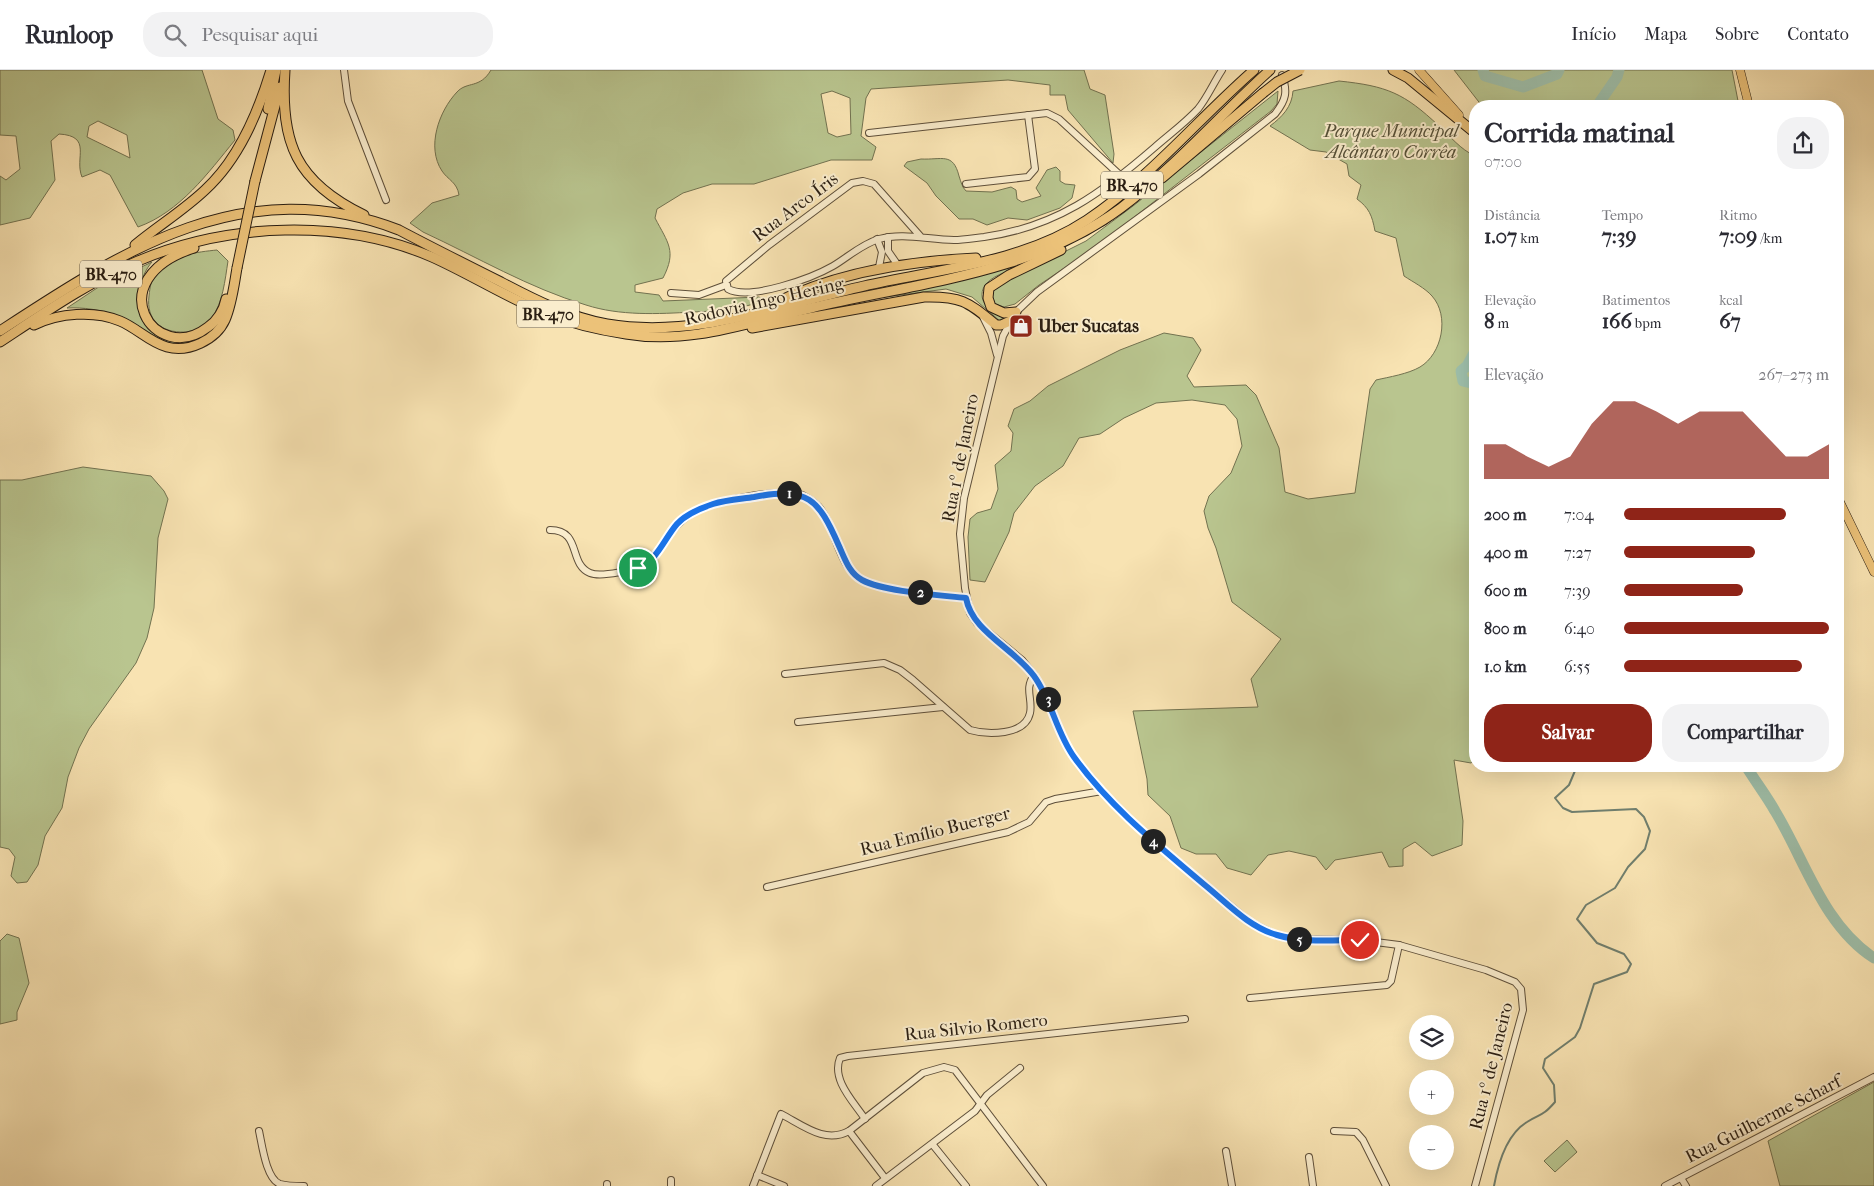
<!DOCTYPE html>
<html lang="pt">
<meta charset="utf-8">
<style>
body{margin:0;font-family:"IM FELL French Canon",serif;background:#f2f2f3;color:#2b2b33;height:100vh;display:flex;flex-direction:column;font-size:19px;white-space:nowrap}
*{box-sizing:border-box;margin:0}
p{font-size:16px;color:#7c7c81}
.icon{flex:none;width:28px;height:28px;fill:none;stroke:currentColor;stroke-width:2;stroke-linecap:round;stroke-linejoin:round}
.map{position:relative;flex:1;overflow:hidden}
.panel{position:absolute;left:1469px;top:30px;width:375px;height:672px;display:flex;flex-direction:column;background:#fff;border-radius:20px;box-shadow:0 5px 20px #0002}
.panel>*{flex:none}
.fabs{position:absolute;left:1409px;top:945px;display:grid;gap:10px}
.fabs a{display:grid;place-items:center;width:45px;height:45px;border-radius:50%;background:#fff;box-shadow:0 5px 20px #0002;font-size:25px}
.pin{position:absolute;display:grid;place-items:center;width:42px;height:42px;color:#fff;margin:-21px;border:2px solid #fff;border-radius:50%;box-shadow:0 1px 5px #0007}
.km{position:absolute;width:25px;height:25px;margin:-12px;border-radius:50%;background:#222;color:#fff;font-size:14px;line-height:25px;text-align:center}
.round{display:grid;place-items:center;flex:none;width:52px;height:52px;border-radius:20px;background:#f2f2f3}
.head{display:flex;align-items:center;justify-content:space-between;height:85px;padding:0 15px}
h1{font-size:28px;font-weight:700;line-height:38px}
.metrics{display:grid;grid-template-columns:repeat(3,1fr);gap:8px;height:85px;padding:5px 15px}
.metrics div{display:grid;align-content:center}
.metrics b{font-size:21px;font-weight:700}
.metrics small{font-size:14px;font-weight:400}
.metrics p{font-size:14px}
.chart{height:140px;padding:10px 15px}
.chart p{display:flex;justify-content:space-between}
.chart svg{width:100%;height:90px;margin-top:5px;fill:#8f2418;opacity:.7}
.button{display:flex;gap:10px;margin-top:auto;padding:10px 15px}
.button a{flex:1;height:58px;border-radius:20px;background:#8f2418;color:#fff;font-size:20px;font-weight:700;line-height:58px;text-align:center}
.button a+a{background:#f2f2f3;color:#2b2b33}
ul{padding:0 15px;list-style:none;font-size:16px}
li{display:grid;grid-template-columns:80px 60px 1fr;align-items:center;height:38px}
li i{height:12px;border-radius:6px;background:#8f2418}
header{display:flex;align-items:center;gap:30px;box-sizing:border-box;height:70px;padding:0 25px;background:#fff;border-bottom:1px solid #e1e1e2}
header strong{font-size:24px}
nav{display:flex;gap:28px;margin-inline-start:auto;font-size:18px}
.search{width:350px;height:45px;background:#f2f2f3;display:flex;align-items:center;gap:12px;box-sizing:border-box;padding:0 18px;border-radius:20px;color:#7c7c81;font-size:19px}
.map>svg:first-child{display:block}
</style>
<header>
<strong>Runloop</strong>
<div class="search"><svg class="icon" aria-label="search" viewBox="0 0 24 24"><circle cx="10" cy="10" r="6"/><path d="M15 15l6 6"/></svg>Pesquisar aqui</div>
<nav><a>Início</a><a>Mapa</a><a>Sobre</a><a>Contato</a></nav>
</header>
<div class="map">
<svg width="1874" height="1116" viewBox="0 0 1874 1116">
<rect width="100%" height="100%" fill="#f8e3b2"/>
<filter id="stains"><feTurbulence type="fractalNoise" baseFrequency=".004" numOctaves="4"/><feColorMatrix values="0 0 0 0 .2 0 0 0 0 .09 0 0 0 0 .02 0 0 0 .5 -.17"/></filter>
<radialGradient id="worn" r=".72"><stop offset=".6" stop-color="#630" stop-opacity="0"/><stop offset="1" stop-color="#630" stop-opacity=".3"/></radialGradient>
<g fill="#b9c58f" stroke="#727250" fill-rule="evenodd">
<path d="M 0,0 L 202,0 L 218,49 L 233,60 L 235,70 C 208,103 180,142 138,157 L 110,105 L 100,100 L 82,107 C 74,88 93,66 59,64 L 51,71 L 55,110 L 30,148 L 0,155 L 0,106 L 6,110 L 20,99 L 16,66 L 0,65 ZM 98,51 L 127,65 L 130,88 L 87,67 L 89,56 Z"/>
<path d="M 491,0 L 1084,0 L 1090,19 L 1105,25 L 1114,84 L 1113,93 L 1068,40 L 1065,25 L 1050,25 L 1050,15 L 1008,10 L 871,19 L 866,28 L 861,66 L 876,77 L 872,90 L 831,90 L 754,114 L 712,114 L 683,123 L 657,139 L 655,148 C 668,173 677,181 663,208 L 635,215 L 635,222 L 659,225 L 663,231 L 759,227 L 764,230 C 741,240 717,241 693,242 C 658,244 620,246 586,235 C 529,218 477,187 423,162 L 410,153 L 432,133 L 459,125 C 457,112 448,110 442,101 C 426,77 439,41 457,22 C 467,11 480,19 491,0 ZM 832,21 L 850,28 L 851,64 L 837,67 L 828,63 L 821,24 Z"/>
<polygon points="1454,0 1732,0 1739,36 1482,36"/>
<path d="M 1339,11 C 1387,16 1404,23 1439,56 C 1451,67 1460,79 1475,86 L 1475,690 L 1471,693 L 1454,690 L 1463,751 L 1462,775 L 1432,786 L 1415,772 L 1403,779 L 1403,796 L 1389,797 L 1382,782 L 1335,790 L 1326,800 L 1316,787 L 1289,781 L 1268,785 L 1251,805 L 1227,798 L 1216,784 L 1196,784 L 1181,778 L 1170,746 L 1148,725 L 1147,709 L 1133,641 L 1258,637 L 1251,609 L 1281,569 L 1232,532 L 1216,478 L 1208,458 L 1204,441 L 1209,426 L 1231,403 L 1242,376 L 1237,349 L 1225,335 L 1192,330 L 1156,333 L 1124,348 L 1100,364 L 1079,368 L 1063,396 L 1035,416 L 1014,443 L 1009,462 L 985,512 L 970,510 L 968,467 L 970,449 L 977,443 L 991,439 L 998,419 L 995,395 L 1011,381 L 1013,363 L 1008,356 L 1014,339 L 1030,331 L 1048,316 L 1120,280 L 1164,263 L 1193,268 L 1201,280 L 1187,306 L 1194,317 L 1246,315 L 1256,325 L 1279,378 L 1285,422 L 1308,429 L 1355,423 L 1370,319 L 1376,310 C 1389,307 1408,304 1420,297 C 1442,284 1450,246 1432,226 C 1425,218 1413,212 1404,206 L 1396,168 L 1375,161 C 1372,145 1369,138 1357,129 L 1361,115 L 1349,106 L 1347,94 L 1326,82 L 1310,80 L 1270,56 C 1282,47 1292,37 1293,21 Z"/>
<polygon points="1278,21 1277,34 1271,41 1093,179 1039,215 1015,234 1004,237 995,234 992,225 996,216 1086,171 1133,136"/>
<path d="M 921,89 C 942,90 953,82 959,106 C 961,112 962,117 966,121 L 992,122 L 1011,117 L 1016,120 L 1017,129 L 1022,132 L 1041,126 L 1036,118 L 1047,100 L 1056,97 L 1060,101 L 1060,111 L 1065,114 L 1075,115 L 1072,128 L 1060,138 L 1027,150 L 1008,148 L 987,155 L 973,149 L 959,149 L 936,126 L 927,113 L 904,96 L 907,92 Z"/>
<path d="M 217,180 L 228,191 C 225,210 223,233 211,249 C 206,257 195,261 185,262 C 161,263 146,250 149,226 C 150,217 151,208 158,201 C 172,185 197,182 217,180 Z"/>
<path d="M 152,192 C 126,222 141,279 185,271 C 196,269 207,260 216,255 C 183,301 151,258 116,245 C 101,240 83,237 67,238 L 97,218 Z"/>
<path d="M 1023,195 C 1013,200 995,204 987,213 C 973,228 991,245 1006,248 L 1001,252 L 972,227 L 946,219 L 863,230 Z"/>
<polygon points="83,397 151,406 164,421 168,429 158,468 154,538 147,568 136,593 89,659 79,678 68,707 62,738 45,766 38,795 27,812 17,813 11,806 15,787 9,779 0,777 0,410 22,410"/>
<polygon points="7,864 19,868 29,913 17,942 17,950 0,954 0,871"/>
<polygon points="1874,1012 1874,1116 1780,1116 1768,1071"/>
<polygon points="1567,1070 1577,1082 1555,1102 1544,1091"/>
</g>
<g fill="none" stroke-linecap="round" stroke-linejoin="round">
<path stroke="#707e6d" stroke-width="2" d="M 1494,1116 C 1498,1094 1507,1064 1527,1052 C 1541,1043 1542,1047 1555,1032 L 1554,1015 L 1543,998 L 1545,989 L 1575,967 L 1580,958 L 1594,914 L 1627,902 L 1631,894 L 1624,884 L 1597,873 L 1577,849 L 1586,835 L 1615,818 L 1628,797 L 1645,779 L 1650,761 L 1644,747 L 1636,739 L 1572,742 L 1563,738 L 1555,728 L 1569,715 L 1577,696"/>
<g stroke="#9ebea9" stroke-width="11">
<polyline points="1483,0 1485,6 1523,17 1557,4 1559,0"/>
<polyline points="1597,36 1617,7 1619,0"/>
<polyline points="1475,281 1467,296 1461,301 1463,311 1475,314"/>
<path d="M 1746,696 C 1755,711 1766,725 1775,741 C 1805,790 1823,855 1874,888"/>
</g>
<g stroke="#5e4f3a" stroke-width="8">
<g id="minor">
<polyline points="344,0 348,31 386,130"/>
<path d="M 1282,5 C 1288,22 1286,30 1275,44 L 1199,104 L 1037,222 L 1016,242 L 1003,266 L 964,428 L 960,464 L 965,518 L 970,543 L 977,553 L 1022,590 L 1034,605 L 1046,625 L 1062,666 L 1073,686 L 1102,721 L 1148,767 L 1250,852 L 1276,865 L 1292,869 L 1360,870 L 1399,875 L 1486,900 L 1515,912 L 1521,919 L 1523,940 L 1475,1116"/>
<polyline points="869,63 1047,43 1059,49 1121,106"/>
<polyline points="966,114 1028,107 1035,99 1028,45"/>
<polyline points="888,167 888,181 897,194"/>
<path d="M 921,167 L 874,114 L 863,111 L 852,113 L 769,175 L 726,211 L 728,219 C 750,231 812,208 833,196 C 848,187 862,174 879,169 C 903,162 929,170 954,170 C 964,170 974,168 984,167 C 1056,157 1102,123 1155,77 C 1170,64 1185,53 1198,39 C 1207,28 1214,12 1222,0"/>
<polyline points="877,169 882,182 879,197"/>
<polyline points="671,223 699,225 726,215"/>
<polyline points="982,245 991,263 997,285"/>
<path d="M 550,460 C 582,460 568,494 590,503 C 602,508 635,499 648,495 C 662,477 672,455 692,443 C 711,431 777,419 799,424 C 804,425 814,432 818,436 C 836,456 837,496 862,510 C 884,522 940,525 966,528"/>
<path d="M 785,604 L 884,593 L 900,600 L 913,610 L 970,660 C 987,665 1025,666 1030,643 C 1033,629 1024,619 1034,605"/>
<polyline points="798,652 943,637"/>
<polyline points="767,817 1008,762 1029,752 1046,732 1055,729 1102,721"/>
<polyline points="1250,928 1387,915 1391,911 1399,875"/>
<path d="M 865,1049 C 854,1032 831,1010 840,988 L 848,986 L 1185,949"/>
<path d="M 259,1061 C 262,1074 266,1109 280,1114 C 287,1116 297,1116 304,1116"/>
<polyline points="849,1061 885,1108"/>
<polyline points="1334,1061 1356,1062 1363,1070 1386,1116"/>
<polyline points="933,1075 966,1116"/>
<polyline points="1226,1081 1232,1116"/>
<polyline points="1309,1087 1313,1116"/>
<polyline points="757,1105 784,1116"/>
<polyline points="1681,1108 1686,1116"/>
<polyline points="671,1110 671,1116"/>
<polyline points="607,1114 607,1116"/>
<path d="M 753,1116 L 781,1044 C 804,1056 825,1074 849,1061 L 923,1003 L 944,997 L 955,1000 L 1043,1116"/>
<polyline points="876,1116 975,1041 987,1025 1020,998"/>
<polyline points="1665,1116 1874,1007"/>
</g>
</g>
<g stroke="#2a1e12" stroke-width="9">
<g id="major">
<polyline points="1419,0 1459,45"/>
<polyline points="1740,0 1749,36"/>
<polyline points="1838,428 1874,502"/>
</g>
</g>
<g stroke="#2a1e12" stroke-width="11">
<g id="highway">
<path d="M 285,0 C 280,73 296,112 364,145"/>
<polyline points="1393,0 1408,8 1475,63"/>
<polyline points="268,39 276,0"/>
<polyline points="1162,108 1263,23"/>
<polyline points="255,111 280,17"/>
<path d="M 135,175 C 158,156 184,140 205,120 C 239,89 258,43 271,0"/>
<path d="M 194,178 C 97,209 155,298 208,257 C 217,251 224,240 226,229"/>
<path d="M 773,234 C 836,202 907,191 976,188"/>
<polyline points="1016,242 1004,243 991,237 988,228 989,218 1009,205 1061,180"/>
<path d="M 34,255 C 59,243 94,240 120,251 C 137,258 149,272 167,277 C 188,283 216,270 225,250 C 232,234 234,215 237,198"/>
<path d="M 752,258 L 924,227 C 962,226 968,232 996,255 L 1001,255 L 1010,251"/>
<path d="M 0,261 C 125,179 245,101 399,160 C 433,178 467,195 501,212 C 535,230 569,247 607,254 C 695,269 779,235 864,216 C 939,199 1022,193 1087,150 C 1150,108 1198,49 1254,0"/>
<path d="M 0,272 C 44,243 90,211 138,191 C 227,153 342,148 432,187 C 470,204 506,227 545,243 C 570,253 599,260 626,264 C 690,275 749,252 811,238 C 916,213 1032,204 1121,138 C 1175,97 1220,45 1270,0"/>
</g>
</g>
<use href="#minor" stroke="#faedcd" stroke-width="6"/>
<use href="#major" stroke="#ecc279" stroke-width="8"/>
<use href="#highway" stroke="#ecc279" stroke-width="9"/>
<g stroke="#2a1e12" stroke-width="11" stroke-linecap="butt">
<g id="highway-bridge">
<polyline points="1263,23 1277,12 1300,0"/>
<polyline points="237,198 255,111"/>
</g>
</g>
<use href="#highway-bridge" stroke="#ecc279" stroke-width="9"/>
</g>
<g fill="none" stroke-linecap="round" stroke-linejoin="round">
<g stroke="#fff" stroke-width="10">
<path id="route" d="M 638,498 C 657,491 664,469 677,454 C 686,444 701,438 713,434 C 726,430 741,429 754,427 C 808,417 818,428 839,476 C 845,489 849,503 862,510 C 885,522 939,525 966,528 C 972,562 1014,578 1034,606 C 1052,631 1056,662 1074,687 C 1110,737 1159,776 1206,816 C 1228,834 1249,857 1277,865 C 1303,873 1333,870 1360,870"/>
</g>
<use href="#route" stroke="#1a73e8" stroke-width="6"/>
</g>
<defs>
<g id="shop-square" transform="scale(1.25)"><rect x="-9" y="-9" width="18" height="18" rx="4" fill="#8f2418" stroke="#faedcd"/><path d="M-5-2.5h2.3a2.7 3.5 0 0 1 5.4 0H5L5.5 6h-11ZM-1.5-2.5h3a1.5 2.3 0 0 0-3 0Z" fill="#fff"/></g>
</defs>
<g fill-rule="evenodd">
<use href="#shop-square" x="1021" y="256"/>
</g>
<g text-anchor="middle" stroke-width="4" stroke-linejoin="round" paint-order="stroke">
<g fill="#faedcd" stroke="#685c4a" stroke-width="1">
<rect x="1101" y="101.5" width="62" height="27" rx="4"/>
<rect x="80" y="190.5" width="62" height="27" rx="4"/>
<rect x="517" y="230.5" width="62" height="27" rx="4"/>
</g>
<g font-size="16" font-weight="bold" fill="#2a1e12">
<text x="1132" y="121">BR-470</text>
<text x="111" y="210">BR-470</text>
<text x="548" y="250">BR-470</text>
</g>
<g font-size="18" font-style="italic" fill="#555038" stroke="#faedcd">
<text x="1391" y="67">Parque Municipal<tspan x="1391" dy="21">Alcântaro Corrêa</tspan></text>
</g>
<g font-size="18" fill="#2a1e12" stroke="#faedcd">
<text transform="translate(795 137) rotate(-37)" y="6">Rua Arco Íris</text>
<text transform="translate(764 231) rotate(-13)" y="6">Rodovia Ingo Hering</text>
<text transform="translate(960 388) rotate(-79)" y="6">Rua 1º de Janeiro</text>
<text transform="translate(935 761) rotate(-14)" y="6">Rua Emílio Buerger</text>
<text transform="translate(976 957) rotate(-6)" y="6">Rua Silvio Romero</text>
<text transform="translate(1491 996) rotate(-76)" y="6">Rua 1º de Janeiro</text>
<text transform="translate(1763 1049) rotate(-27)" y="6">Rua Guilherme Scharf</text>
</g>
<g font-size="18" font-weight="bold" fill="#2a1e12" stroke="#faedcd" text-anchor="start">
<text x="1038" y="262">Uber Sucatas</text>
</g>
</g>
<rect width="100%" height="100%" filter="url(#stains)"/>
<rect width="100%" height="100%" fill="url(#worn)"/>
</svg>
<div class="fabs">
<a><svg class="icon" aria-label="layers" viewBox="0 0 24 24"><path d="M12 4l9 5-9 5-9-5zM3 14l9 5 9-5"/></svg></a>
<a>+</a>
<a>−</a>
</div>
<div class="pin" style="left:638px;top:498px;background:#1e9e55"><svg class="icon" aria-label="arrive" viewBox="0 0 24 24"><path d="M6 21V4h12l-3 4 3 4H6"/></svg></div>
<div class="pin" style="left:1360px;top:870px;background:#d93025"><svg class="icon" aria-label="check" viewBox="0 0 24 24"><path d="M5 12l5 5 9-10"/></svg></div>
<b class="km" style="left:789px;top:423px">1</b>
<b class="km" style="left:920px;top:522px">2</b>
<b class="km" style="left:1048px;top:629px">3</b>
<b class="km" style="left:1153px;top:771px">4</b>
<b class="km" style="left:1299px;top:869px">5</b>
<section class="panel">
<div class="head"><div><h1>Corrida matinal</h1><p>07:00</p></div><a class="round"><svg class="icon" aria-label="share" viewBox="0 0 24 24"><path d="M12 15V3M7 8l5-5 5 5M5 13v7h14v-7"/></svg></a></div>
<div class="metrics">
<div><p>Distância</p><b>1.07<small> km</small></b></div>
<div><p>Tempo</p><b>7:39</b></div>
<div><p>Ritmo</p><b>7:09<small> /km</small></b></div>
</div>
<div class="metrics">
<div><p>Elevação</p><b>8<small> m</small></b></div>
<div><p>Batimentos</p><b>166<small> bpm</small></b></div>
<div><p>kcal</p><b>67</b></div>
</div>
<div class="chart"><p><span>Elevação</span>267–273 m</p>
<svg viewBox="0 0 160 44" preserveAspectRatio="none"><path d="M0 44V27L10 27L20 33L30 38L40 33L50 17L60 6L70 6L80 11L90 17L100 11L110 11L120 11L130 22L140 33L150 33L160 27V44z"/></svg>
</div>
<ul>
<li><b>200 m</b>7:04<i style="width:79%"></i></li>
<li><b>400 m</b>7:27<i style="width:64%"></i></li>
<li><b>600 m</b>7:39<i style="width:58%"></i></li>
<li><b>800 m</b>6:40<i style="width:100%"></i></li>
<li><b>1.0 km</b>6:55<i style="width:87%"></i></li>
</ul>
<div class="button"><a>Salvar</a><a>Compartilhar</a></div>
</section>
</div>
